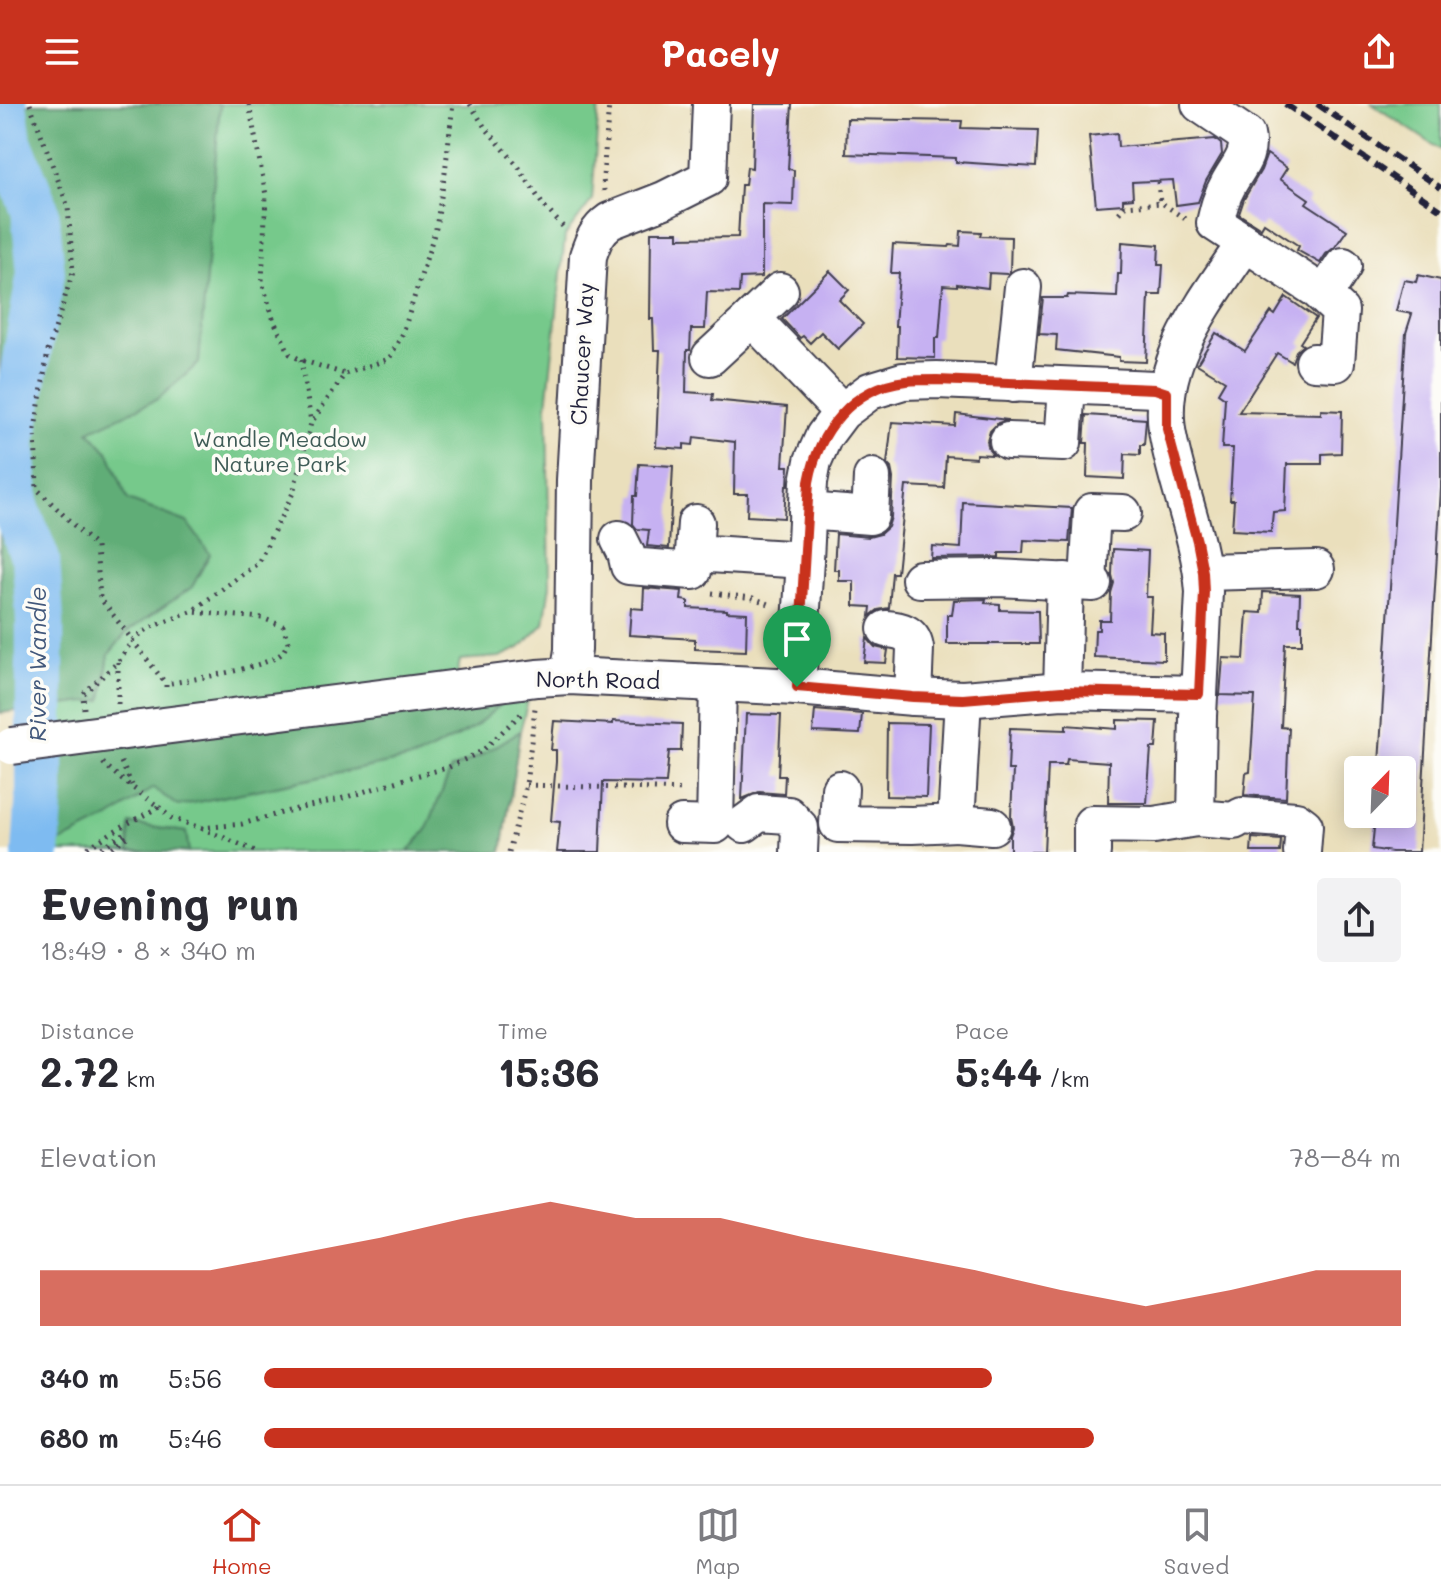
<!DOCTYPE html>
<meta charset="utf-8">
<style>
body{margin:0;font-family:Mali,sans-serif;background:#f2f2f3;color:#2b2b33;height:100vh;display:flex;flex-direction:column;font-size:30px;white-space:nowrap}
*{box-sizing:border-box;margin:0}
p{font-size:26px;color:#7c7c81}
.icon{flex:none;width:44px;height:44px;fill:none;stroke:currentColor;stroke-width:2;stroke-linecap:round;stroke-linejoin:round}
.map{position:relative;height:748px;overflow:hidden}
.panel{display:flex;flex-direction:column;background:#fff;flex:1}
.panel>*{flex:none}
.needle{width:52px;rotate:23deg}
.controls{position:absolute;left:1344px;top:652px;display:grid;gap:16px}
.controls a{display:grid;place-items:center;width:72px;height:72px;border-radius:8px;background:#fff;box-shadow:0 4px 20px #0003;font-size:40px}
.pin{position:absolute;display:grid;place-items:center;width:68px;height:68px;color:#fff;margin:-82px -34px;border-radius:50% 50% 50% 0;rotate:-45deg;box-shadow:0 0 8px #0007}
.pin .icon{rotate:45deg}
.round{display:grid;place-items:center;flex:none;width:84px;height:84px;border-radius:8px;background:#f2f2f3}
.headline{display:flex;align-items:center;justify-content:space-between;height:136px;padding:0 40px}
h1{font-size:44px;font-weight:800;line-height:60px}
.figures{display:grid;grid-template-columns:repeat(3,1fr);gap:12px;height:136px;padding:8px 40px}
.figures div{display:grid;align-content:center}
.figures b{font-size:40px;font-weight:800}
.figures small{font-size:22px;font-weight:400}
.figures p{font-size:22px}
.chart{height:224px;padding:16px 40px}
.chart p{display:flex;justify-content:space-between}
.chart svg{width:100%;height:144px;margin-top:8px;fill:#c8321e;opacity:.7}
ul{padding:0 40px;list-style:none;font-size:26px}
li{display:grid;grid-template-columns:128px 96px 1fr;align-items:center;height:60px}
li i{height:20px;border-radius:10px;background:#c8321e}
header{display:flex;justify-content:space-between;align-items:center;height:104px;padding:0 40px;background:#c8321e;color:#fff;font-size:36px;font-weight:800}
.menu{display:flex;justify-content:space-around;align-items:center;height:112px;border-top:2px solid #e1e1e2;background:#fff;font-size:22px;color:#7c7c81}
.menu a{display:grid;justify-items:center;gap:4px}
.menu .on{color:#c8321e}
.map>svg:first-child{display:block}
</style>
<header><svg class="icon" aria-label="menu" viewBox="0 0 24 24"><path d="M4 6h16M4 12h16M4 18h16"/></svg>Pacely<svg class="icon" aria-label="share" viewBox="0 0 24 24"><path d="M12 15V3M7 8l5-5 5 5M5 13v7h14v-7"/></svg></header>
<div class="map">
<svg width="1441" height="748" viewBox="0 0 1441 748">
<rect width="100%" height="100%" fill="#fdfcf7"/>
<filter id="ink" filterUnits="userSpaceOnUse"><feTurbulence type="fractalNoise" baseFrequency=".0125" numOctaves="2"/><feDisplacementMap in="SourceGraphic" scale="16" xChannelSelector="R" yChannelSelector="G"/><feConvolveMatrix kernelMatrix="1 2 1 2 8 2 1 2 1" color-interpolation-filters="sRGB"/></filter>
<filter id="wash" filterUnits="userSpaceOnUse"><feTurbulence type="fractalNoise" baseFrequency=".006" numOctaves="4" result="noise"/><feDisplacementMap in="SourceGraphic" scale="32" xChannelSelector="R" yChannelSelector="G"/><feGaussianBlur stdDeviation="1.8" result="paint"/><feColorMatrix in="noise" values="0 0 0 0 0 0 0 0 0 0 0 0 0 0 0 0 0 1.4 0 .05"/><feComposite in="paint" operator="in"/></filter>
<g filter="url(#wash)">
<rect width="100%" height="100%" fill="#eadfbc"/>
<g fill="#76c98b" stroke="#4c7663" stroke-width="2">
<polygon points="3,0 599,0 592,96 565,132 547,302 550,481 544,520 520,544 500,553 460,556 451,605 528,597 520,627 502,748 36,748 40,685 40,517"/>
<polygon points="1372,0 1441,0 1441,46"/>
</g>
<g fill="#60ad77" stroke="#416859" stroke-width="2">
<polygon points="0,0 220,0 199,259 158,295 89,327 109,349 128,396 187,418 210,450 192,483 127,528 109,550 102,596 0,609"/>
<polygon points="499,602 472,625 418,653 178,702 153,684 110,714 41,748 50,651 139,637"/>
<polygon points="520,627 502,748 408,748 426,727 451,665 478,653"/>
<polygon points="130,720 186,728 189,748 129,748"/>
</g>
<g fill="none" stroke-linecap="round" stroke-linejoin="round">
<polyline stroke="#7ebbf1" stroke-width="48" points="3,0 8,38 35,106 41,169 12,338 15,403 36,456 40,517 40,685 36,748"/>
</g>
<g id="blocks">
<g fill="#c6b1f2">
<polygon points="754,0 792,0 788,65 794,66 793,101 762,100 762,173 740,174 739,189 707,188 705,225 691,225 690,246 687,246 686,288 713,290 712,296 787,303 783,362 789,362 788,382 786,382 784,414 747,412 748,390 734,390 735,338 694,333 693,341 684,340 684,345 656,343 660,246 654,246 653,215 650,215 651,128 678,128 678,134 738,133 741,81 745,81 747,63 752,64"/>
<polygon points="847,15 962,17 961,24 1038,26 1036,63 956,58 956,54 846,50"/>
<polygon points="1117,29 1118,43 1215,35 1221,40 1222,50 1206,77 1198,98 1176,101 1173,76 1132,78 1133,94 1123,95 1123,100 1096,102 1089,32"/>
<polygon points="1267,50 1287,64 1280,75 1309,95 1306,99 1347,126 1335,143 1326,150 1320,159 1297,146 1299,142 1264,119 1261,124 1239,110 1244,95 1261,66"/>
<polygon points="961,127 981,128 980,132 1011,133 1010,168 1007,170 989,169 988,184 957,180 957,182 943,181 939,234 935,234 935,254 897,253 898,222 895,222 899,169 891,169 893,140 949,143 950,141 960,142"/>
<polygon points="1122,138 1159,141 1158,161 1163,161 1161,191 1149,191 1146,258 1119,257 1119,253 1056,246 1057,231 1039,230 1043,194 1067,194 1068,191 1117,193 1118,170 1121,170"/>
<polygon points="830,167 849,186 839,196 863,220 838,245 821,228 810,239 803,232 800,234 782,215"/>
<polygon points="1418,171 1441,176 1441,384 1419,748 1392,748 1372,745 1375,714 1389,715 1389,710 1402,710 1402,666 1392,666 1393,661 1379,660 1404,259 1406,229 1412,210 1396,207 1404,176 1416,178"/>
<polygon points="1286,193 1316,214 1300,239 1303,241 1296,247 1292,258 1277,249 1239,308 1321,310 1321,306 1342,307 1341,349 1322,350 1322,360 1287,360 1285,407 1273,408 1271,428 1232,426 1234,396 1230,396 1233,344 1222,344 1225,294 1218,289 1225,277 1197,260 1216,229 1245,247 1271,208 1275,211"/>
<polygon points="956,310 1008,316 998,319 990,327 987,337 989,346 993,351 976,350 976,354 946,352 944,384 906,382 897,469 892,469 889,504 878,506 870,512 871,503 854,502 854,477 839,477 839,466 834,466 836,430 869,433 880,430 888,423 891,413 893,374 891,364 887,360 892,318 955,322"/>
<polygon points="1086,311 1146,315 1144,341 1140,341 1140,351 1125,350 1124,375 1087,373 1088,339 1084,339"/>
<polygon points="639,360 673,362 669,444 647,442 649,426 637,425 633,420 634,392 637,392"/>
<polygon points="963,398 1072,404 1069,438 1024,436 1023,449 999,449 999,453 931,454 932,442 961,444"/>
<polygon points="1113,445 1148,447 1146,493 1152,493 1150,528 1164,529 1164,556 1094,553 1095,526 1099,526 1099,516 1110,516 1111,489 1114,479 1112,471"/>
<polygon points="644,484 682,487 681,496 688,497 688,504 727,506 727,508 747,509 746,547 695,545 695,535 629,531 631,504 643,505"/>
<polygon points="1263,488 1300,490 1299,520 1302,520 1302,540 1285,540 1281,623 1289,624 1286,694 1244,691 1246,669 1250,668 1255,592 1220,591 1223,554 1244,555 1247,508 1262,509"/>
<polygon points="986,495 985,499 1000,500 1000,506 1038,507 1039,540 947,540 947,511 952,511 954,496"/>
<polygon points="867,534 875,543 888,546 886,559 864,558"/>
<polygon points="815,606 862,610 860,630 813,628"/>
<polygon points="746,610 781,611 778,672 785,672 784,690 759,688 742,695"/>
<polygon points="1117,616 1158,617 1156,644 1151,644 1147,699 1108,699 1109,658 1067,655 1066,661 1048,661 1044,748 1010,748 1010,732 1013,723 1011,713 1013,666 1008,666 1010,624 1066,626 1066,621 1117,625"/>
<polygon points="554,617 613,620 613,617 682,620 681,647 669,647 666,679 603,678 600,748 557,748 560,718 551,717 556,658 556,646 551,646"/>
<polygon points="887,619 929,620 926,693 886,692"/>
<polygon points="1252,734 1281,736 1280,748 1251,748"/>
</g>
</g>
</g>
<g filter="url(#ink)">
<use href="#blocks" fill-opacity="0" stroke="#403e4e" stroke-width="2"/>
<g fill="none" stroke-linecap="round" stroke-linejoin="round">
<g stroke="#403e4e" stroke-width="40">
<g id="minor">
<path d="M 1200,0 L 1246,31 C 1251,52 1237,63 1228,81 C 1221,93 1218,106 1215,119 L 1316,185 L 1340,207 L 1336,259 L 1314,258"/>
<path d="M 1245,139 C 1209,194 1157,255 1167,326 C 1176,381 1200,432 1204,488 L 1198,612 L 1196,714 L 1234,717 L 1242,712 L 1296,716 L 1304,722 L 1302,748"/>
<polyline points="780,187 752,214 842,308"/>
<polyline points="1324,191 1343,162"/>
<polyline points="710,253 752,214"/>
<polyline points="1013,280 1023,183"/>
<polyline points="1008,337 1063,339 1067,283"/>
<polyline points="807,407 870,412 872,373"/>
<polyline points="696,419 694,449 805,456 809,378 813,357 824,332 842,308 870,287 903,277 937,276 1155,285 1167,289"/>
<polyline points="619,435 626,449 629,462 693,467"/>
<polyline points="1203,468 1316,465"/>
<polyline points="920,475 998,474 1093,479"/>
<polyline points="1088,478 1092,408 1123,409"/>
<path d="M 886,525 C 900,526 912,528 915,544 L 913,593"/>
<path d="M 569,572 L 573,546 L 575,376 L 588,152 C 593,137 597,126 610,117 L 664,96 L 708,74 L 711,0"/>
<polyline points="797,583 805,456"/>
<polyline points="1062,587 1065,477"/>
<polyline points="140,625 537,574 569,572 797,583 913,593 963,595 1062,587 1199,590"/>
<polyline points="840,685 838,720 912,721 956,719 963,595"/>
<polyline points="956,719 992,722"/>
<polyline points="682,720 715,721 718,579"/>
<polyline points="744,720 759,709 788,711 800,724 799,748"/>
<polyline points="1092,748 1092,720 1154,721 1196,714"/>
</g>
</g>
<g stroke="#403e4e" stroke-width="5" stroke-dasharray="2 6" stroke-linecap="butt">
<polyline points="30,0 68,103 73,168 48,247 35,325 37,385 96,443 100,494 166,580"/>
<polyline points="249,0 266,91 262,178 274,217 290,250 301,256 345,270"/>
<polyline points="470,0 484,22 518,62 543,101 566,126"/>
<polyline points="1158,78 1160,99"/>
<polyline points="604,87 603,73 609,0"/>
<polyline points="1119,109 1125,102 1162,99 1185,115"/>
<polyline points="301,256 311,318"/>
<polyline points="712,489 753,494 772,501"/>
<polyline points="118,558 118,600"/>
<path d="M 166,583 L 166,580 C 189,576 267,564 282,549 C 284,547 287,540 288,538 L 283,522 L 262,514 L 192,508"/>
<polyline points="84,605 83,590 118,558 132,537 149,524 191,508 258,459 293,389 311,319 345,270 389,255 403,229 436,124 445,69 453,0"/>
<polyline points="121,658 132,681"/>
<polyline points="103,659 121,675 159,703"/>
<polyline points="526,681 685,686"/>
<polyline points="159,703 171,714 201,724 258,748"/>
<polyline points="201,724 242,720 292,706 340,695 415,672 447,664 482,647 523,608"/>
<polyline points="81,748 121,723 159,703"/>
<polyline points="95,748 125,729 127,733 106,748"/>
<polyline points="509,748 526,681 535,604"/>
</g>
<use href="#minor" stroke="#fff" stroke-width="36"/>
<g stroke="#22223b" stroke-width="6" stroke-dasharray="12 6" stroke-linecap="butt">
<polyline points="1285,0 1441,106"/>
<polyline points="1317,0 1441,84"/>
</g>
<g stroke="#403e4e" stroke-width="40" stroke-linecap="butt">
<polyline id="minor-bridge" points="12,642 140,625"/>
</g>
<use href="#minor-bridge" stroke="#fff" stroke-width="36"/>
</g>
</g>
<g fill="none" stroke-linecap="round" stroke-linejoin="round" filter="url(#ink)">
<g stroke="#fff" stroke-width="16">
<path id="route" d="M 937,276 L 1155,285 L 1167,289 L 1167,325 L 1197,437 L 1203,468 L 1204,488 L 1199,590 L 1062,587 L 963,595 L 913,593 L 797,583 L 809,378 C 818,328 852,283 906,277 C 916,276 927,276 937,276 Z"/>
</g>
<use href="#route" stroke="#c8321e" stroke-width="10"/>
</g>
<g text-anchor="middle" stroke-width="7" stroke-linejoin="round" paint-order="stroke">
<g font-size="22" fill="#22223b" stroke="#fdfcf7">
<text transform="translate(582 250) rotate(-87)" y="8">Chaucer Way</text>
<text transform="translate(598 576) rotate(1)" y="8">North Road</text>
</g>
<g font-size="22" fill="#3f5c57" stroke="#fdfcf7">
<text x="280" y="343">Wandle Meadow<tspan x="280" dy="25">Nature Park</tspan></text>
</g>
<g font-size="24" font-style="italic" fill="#42587b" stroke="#fdfcf7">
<text transform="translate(38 560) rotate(-90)" y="8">River Wandle</text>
</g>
</g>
</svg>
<div class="controls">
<a><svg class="needle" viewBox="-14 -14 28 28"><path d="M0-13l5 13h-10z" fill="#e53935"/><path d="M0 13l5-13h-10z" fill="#7c7c81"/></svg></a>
</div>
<div class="pin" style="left:797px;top:583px;background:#1e9e55"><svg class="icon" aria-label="arrive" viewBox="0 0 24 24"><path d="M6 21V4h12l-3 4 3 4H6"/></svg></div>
</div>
<section class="panel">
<div class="headline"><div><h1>Evening run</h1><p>18:49 · 8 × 340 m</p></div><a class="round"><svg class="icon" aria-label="share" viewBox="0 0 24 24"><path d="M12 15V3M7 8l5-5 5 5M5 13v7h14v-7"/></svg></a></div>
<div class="figures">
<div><p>Distance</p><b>2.72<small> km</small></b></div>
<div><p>Time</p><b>15:36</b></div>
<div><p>Pace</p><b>5:44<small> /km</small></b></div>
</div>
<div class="chart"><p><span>Elevation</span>78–84 m</p>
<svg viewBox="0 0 160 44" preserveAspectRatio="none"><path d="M0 44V27L10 27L20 27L30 22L40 17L50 11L60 6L70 11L80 11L90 17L100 22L110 27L120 33L130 38L140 33L150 27L160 27V44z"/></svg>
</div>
<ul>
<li><b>340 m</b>5:56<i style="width:64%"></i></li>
<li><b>680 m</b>5:46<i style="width:73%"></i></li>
</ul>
</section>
<nav class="menu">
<a class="on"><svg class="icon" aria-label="home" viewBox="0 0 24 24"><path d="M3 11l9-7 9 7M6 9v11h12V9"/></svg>Home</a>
<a><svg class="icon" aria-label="map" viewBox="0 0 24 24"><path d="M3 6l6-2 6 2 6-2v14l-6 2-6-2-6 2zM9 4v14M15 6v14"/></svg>Map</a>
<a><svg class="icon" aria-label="saved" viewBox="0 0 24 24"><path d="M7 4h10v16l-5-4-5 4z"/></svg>Saved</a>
</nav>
